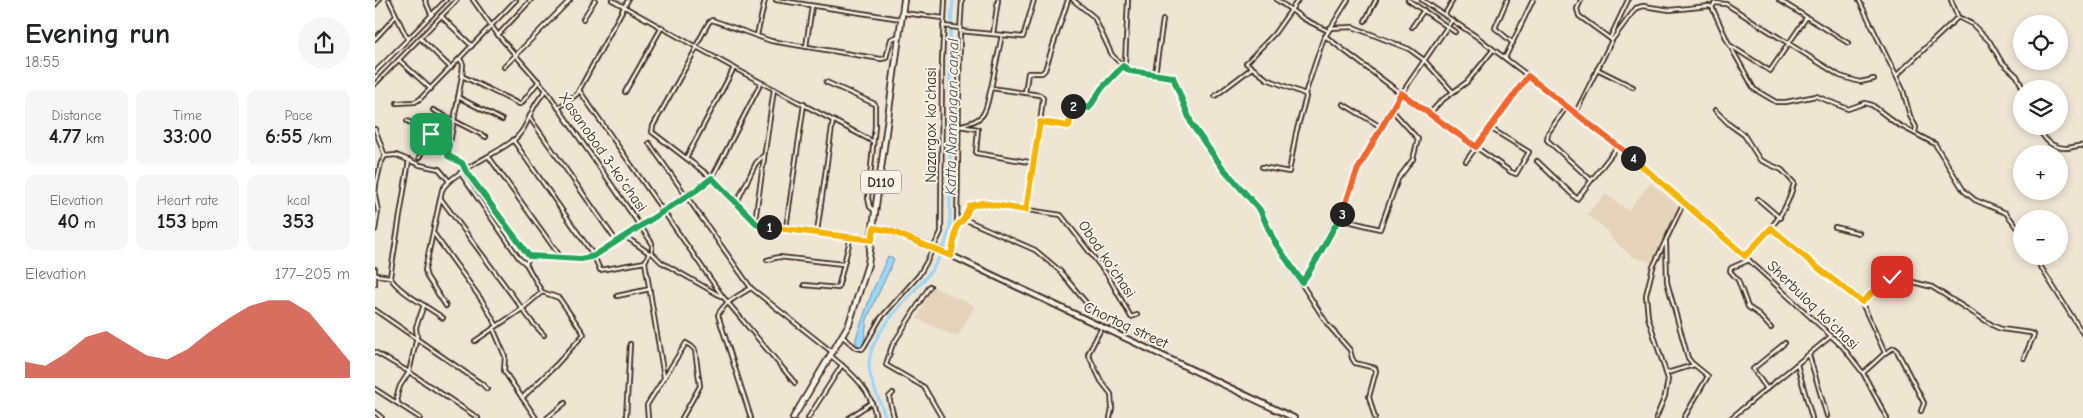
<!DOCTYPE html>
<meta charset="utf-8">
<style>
body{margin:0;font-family:"Comic Neue",sans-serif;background:#f6f6f6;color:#202124;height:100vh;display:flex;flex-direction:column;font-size:19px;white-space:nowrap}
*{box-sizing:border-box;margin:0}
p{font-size:16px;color:#757577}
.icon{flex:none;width:28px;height:28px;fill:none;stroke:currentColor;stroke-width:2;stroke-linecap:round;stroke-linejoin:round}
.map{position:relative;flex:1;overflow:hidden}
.sheet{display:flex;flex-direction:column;background:#fff;width:375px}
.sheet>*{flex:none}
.controls{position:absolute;left:1638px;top:15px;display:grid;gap:10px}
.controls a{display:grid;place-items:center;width:55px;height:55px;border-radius:50%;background:#fff;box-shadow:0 2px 8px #0003;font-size:25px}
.pin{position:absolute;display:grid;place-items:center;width:42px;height:42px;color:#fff;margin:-21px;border-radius:10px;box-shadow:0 2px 8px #0006}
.km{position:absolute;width:25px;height:25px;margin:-12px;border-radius:50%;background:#222;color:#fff;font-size:14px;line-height:25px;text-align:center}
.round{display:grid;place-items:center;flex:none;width:52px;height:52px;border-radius:26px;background:#f6f6f6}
.head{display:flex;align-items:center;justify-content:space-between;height:85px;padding:0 25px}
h1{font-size:28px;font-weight:700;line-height:38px}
.figures{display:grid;grid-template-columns:repeat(3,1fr);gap:8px;height:85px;padding:5px 25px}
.figures div{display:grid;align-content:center;border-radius:10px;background:#f6f6f6;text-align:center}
.figures b{font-size:21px;font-weight:700}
.figures small{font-size:14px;font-weight:400}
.figures p{font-size:14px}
.chart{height:140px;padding:10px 25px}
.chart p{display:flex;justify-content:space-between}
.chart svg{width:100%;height:90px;margin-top:5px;fill:#c8321e;opacity:.7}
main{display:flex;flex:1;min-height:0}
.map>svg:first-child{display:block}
</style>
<main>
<section class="sheet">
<div class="head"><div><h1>Evening run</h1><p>18:55</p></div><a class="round"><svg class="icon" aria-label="share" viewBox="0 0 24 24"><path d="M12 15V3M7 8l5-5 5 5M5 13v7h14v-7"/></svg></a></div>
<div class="figures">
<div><p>Distance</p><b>4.77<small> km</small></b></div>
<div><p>Time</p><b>33:00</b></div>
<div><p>Pace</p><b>6:55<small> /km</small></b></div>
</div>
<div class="figures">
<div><p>Elevation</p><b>40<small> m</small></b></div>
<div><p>Heart rate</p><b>153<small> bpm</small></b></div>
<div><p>kcal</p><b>353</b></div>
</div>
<div class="chart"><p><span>Elevation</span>177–205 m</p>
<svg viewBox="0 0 160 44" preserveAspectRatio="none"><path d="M0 44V36L10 38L20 32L30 24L40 21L50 27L60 33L70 35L80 30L90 22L100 15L110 9L120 6L130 6L140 12L150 24L160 36V44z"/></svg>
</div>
</section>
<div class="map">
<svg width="1708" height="418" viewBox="0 0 1708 418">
<rect width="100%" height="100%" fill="#efe5d3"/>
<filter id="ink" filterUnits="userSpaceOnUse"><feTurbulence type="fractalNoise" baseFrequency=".02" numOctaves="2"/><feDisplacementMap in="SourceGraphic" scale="10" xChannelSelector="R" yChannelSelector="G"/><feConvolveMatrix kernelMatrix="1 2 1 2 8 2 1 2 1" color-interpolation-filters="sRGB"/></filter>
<g filter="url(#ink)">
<g fill="#e5d4ba">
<polygon points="1276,183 1305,207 1278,263 1256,256 1236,238 1235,233 1212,214 1231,194 1253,210"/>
<polygon points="558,287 600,306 582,337 542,319"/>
</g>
<path fill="#9ad6fb" stroke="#7491a3" d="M 513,256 L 519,259 C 511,279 501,297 493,317 C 490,325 491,340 487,347 L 484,347 L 481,343 L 481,338 L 497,292 Z"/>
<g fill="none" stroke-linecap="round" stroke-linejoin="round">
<path stroke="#9ad6fb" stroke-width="3" d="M 511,418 C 506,402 495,384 494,367 C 493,333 533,300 553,275 C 563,262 571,244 575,227 L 575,37 L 578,0"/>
<g stroke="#3b2a1e" stroke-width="6">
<g id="street">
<polyline points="14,0 31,36 34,38 71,0"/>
<polyline points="50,0 56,14"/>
<polyline points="98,0 123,35 171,90 277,243 277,253 286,262 349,298 420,383"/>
<polyline points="237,0 359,68 497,141"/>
<polyline points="401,0 526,19"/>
<polyline points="698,0 719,17 737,55 748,66 755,71 795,76 800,80 817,125 847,167 885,210 899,241 953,325 975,350 977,358 980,363 1000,368 1001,371 994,397 1000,418"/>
<polyline points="902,0 929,19 953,31"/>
<polyline points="923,0 899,34 871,63 892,79 930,94"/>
<polyline points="1033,0 1080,32"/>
<polyline points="1047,0 1102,37 1201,112 1326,216 1467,346 1488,373 1512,418"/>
<polyline points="1132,0 1120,28 1138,43"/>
<polyline points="1206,0 1202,9 1204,16 1237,40"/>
<polyline points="1404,0 1473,43"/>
<polyline points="1484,0 1528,90 1535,116 1541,127 1540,133"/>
<polyline points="1576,0 1583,17 1597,24 1615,42 1626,61 1642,76 1648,89"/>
<polyline points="0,5 4,0"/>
<polyline points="1337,7 1353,42 1379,89 1401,102 1411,102 1441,96 1473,109 1490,103 1497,105 1522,124 1560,144 1589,191 1600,200 1631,213 1646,232"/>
<polyline points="528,13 568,18"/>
<polyline points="1070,14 1078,0"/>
<polyline points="66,16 97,46"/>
<polyline points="208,19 220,0"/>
<polyline points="990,21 1001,0"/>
<polyline points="568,26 585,28"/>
<polyline points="1037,27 1049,10"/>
<polyline points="954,28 978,27 1034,49 1049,60 1078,92"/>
<polyline points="585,31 587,0"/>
<polyline points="618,34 623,0"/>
<polyline points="123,35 156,0"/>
<polyline points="382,35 390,0"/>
<polyline points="950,36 1049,111 1056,113"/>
<polyline points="45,38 76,68"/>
<polyline points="1235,38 1253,0"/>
<polyline points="0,39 21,16"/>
<polyline points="321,46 334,22 337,20 396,41 506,59 511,58 516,39 524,36"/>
<polyline points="1356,46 1395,71 1431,18"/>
<polyline points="322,47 278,126 277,132 337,178 383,225 497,240"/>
<polyline points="431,47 437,6"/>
<polyline points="1130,58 1158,0"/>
<path d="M 85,59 L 88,64 L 87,76 L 73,154 C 76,160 86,160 91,170"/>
<polyline points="24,60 56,89"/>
<polyline points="129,67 195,0"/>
<polyline points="1222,69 1258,87"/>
<polyline points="0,72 34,38"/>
<polyline points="780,74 788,20"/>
<polyline points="1522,75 1583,17"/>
<polyline points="87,76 144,104 146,104 164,81"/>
<polyline points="451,82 500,104 500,126 493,198 495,207 500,211"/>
<polyline points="0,84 82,0"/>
<polyline points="204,90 348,297"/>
<polyline points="250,92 287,27"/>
<polyline points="650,93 653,73 667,73 670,70 693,0"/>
<polyline points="840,96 877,68"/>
<polyline points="83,97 127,120"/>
<polyline points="22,103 40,102 45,99 141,0"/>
<polyline points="968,104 1006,127"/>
<polyline points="1192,106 1173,133 1172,140 1216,180"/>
<polyline points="183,108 202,94 253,0"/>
<polyline points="58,110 111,137"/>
<path d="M 1340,110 L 1355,125 L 1369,135 L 1385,160 L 1407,170 L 1419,183 C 1411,217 1392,231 1370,256"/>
<polyline points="1201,112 1237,40 1261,8 1268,6 1295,10 1334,6 1337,7 1340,3 1351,4 1465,76 1485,82 1499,79"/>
<polyline points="155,118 242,242"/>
<polyline points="32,121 74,144"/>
<polyline points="665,123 694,126 698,104 714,108 727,88 750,63 753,0"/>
<path d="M 587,125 C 613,119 610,111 616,88"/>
<polyline points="584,126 603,129 601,153 660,163"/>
<path d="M 1663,126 C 1668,139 1677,148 1691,148 C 1697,148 1702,145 1708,146"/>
<polyline points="1115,128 1154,152 1141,174 1136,172 1063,120 1056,112 1066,101 1092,82 1118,50"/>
<polyline points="0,129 10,156"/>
<polyline points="138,140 219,256 225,270 270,262"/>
<polyline points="274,143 376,288 457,352"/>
<polyline points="114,157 187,259"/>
<polyline points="44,158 56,134"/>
<polyline points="311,158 359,68"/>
<path d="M 34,160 L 15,277 C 22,291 55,308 68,318"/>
<polyline points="1091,161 1153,76"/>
<polyline points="1162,161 1202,199 1243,146"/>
<polyline points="887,167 914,172 921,133 931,97 930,94 948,40 973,0"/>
<polyline points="91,171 154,257"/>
<polyline points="86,174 144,258 151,264"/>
<polyline points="66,199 157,322 169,335"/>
<polyline points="1383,199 1405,218"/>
<polyline points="362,202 381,163 388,156"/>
<polyline points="651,210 662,149 668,98 665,95 616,88 627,35 648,37 659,0"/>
<polyline points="965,217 973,221 1005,229 1023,179 1038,159 1043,139 1016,109"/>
<polyline points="589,219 660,250 684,270 713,305"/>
<polyline points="380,221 399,89"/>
<polyline points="583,225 589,219 595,206 607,203 686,215 733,276 756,317 762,315"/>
<polyline points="1460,227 1484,233"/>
<polyline points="411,228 429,104"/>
<polyline points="1396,228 1437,264 1485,299 1510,353 1488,373"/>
<polyline points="0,230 3,211 0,195 1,184 6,163 10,156 21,155 45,165 64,169 74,181"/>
<polyline points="442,232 458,120"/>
<polyline points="59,234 108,302 122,326"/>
<polyline points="251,237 274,253"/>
<polyline points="1291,242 1292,282 1313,358 1317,363 1333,376 1309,418"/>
<polyline points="277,253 274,253 270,262 289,377"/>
<polyline points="576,256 582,226 585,31 627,35"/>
<polyline points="1659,256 1708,334"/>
<polyline points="154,257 206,259 219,256 266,227 337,178 386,83"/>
<polyline points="392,260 404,257 468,264"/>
<polyline points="1374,260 1356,268 1355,271 1363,280 1373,307 1382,313 1396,328"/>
<polyline points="0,269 0,284"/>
<polyline points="1,275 15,277"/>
<polyline points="927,282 937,268 960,222 967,212 983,171 1016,109 1077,20"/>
<polyline points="429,285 463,288 476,236"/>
<polyline points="555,286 517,346 511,365 549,387 567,418"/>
<polyline points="242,296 275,289"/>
<polyline points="1487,302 1515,276 1557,287 1619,326 1626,329 1656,333 1659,335 1649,358"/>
<path d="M 71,306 L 52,277 L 50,270 L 67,190 C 78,171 121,155 140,139 C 150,130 152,121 158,109 C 161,103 166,96 171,90"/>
<polyline points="0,310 107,384 112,389"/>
<polyline points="727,327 713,354 726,381 736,394 737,408 735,418"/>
<polyline points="118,328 130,356 129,371 161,418"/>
<polyline points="468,337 481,348 487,349 489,347 505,319 544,275 551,263 566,232 567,60 570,0"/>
<polyline points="100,341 147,309 167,292"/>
<polyline points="0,352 34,372 103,418"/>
<polyline points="1510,353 1519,348 1521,349 1549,403 1546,411"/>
<polyline points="1434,355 1452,416"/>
<path d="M 456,356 C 477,373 497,390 501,418"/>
<polyline points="1422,364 1437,418"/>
<polyline points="1292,373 1319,365"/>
<polyline points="0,389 45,418"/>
<polyline points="1392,389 1378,369 1410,343"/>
<polyline points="518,393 514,397 519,418"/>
<polyline points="147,398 181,365 209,334 184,298 167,292 151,264 154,257"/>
<polyline points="23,403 22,395 25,386 34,372 42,337 41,327 49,305"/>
<polyline points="0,412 7,418"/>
<polyline points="172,418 190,403"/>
<polyline points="251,418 255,344"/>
<polyline points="273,418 272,405 311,343 316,346 320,350 325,386 307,418"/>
<path d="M 376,418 L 343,315 C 348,303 366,294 376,288"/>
<polyline points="433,418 467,365"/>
<polyline points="474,418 497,402"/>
<polyline points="1281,418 1290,396 1293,379 1273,317 1271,295 1278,267 1309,202"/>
<polyline points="1356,418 1455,337"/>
</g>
</g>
<g stroke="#3b2a1e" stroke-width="8">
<polyline id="secondary" points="499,228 516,231 573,254 919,418"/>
</g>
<g stroke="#3b2a1e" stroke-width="8">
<polyline id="primary" points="418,418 474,324 493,264 529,0"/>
</g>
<use href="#street" stroke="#f7f3e8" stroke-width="2.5"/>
<use href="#secondary" stroke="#f7f3e8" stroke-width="4"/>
<use href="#primary" stroke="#f7f3e8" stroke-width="4.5"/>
</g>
</g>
<g fill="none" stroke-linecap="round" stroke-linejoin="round" filter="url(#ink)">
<g stroke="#fff" stroke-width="10">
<polyline id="split-1" points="56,134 74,144 73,156 87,163 91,171 154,256 206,259 219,256 320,191 337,178 383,225 394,227"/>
</g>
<g stroke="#fff" stroke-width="10">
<polyline id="split-2" points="394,227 497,240 499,228 516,231 576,256 582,226 589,219 595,206 607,203 651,210 665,122 694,126 698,106"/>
</g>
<g stroke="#fff" stroke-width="10">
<path id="split-3" d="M 698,106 L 700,104 L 714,108 L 727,88 L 748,66 L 755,71 L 798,77 L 817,125 L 847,167 L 885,210 L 899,241 L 927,282 C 943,261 953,236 967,214"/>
</g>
<g stroke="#fff" stroke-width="10">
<path id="split-4" d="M 967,214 L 982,171 L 1026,93 C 1051,112 1075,128 1101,147 L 1153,76 L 1258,158"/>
</g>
<g stroke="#fff" stroke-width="10">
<polyline id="split-5" points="1258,158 1370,256 1396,228 1438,264 1487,302 1514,277 1517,277"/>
</g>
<use href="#split-1" stroke="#22a559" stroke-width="6"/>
<use href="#split-2" stroke="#f5b400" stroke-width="6"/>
<use href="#split-3" stroke="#22a559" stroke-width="6"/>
<use href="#split-4" stroke="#f0652b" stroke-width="6"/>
<use href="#split-5" stroke="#f5b400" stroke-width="6"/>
</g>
<g text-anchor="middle" stroke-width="4" stroke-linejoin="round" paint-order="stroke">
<rect fill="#f7f3e8" stroke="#73665b" stroke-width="1" x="486" y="170.5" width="40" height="23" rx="4"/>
<g font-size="14" font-weight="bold" fill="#3b2a1e">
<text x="506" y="187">D110</text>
</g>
<g font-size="15" fill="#3b2a1e" stroke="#f7f3e8">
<text transform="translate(556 125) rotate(-90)" y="5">Nazargox koʻchasi</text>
<text transform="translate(228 152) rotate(55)" y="5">Xasanobod 3-koʻchasi</text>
<text transform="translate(732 259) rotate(56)" y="5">Obod koʻchasi</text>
<text transform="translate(1438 305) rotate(44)" y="5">Sherbuloq koʻchasi</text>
<text transform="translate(751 325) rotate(25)" y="5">Chortoq street</text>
</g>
<g font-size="16" font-style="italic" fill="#535555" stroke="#f7f3e8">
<text transform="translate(576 117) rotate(-89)" y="6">Katta Namangan canal</text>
</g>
</g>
</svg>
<div class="controls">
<a><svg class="icon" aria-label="locate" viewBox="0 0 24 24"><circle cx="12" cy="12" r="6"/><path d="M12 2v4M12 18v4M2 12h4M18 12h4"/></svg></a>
<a><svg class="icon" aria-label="layers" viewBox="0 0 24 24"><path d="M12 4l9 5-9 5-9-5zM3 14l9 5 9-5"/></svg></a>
<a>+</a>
<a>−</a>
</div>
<div class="pin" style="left:56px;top:134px;background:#1e9e55"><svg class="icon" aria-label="arrive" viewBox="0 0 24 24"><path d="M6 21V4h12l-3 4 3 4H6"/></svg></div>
<div class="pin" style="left:1517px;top:277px;background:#d93025"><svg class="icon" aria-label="check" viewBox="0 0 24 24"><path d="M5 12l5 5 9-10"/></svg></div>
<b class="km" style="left:394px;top:227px">1</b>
<b class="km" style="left:698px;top:106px">2</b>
<b class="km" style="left:967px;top:214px">3</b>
<b class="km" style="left:1258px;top:158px">4</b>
</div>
</main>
